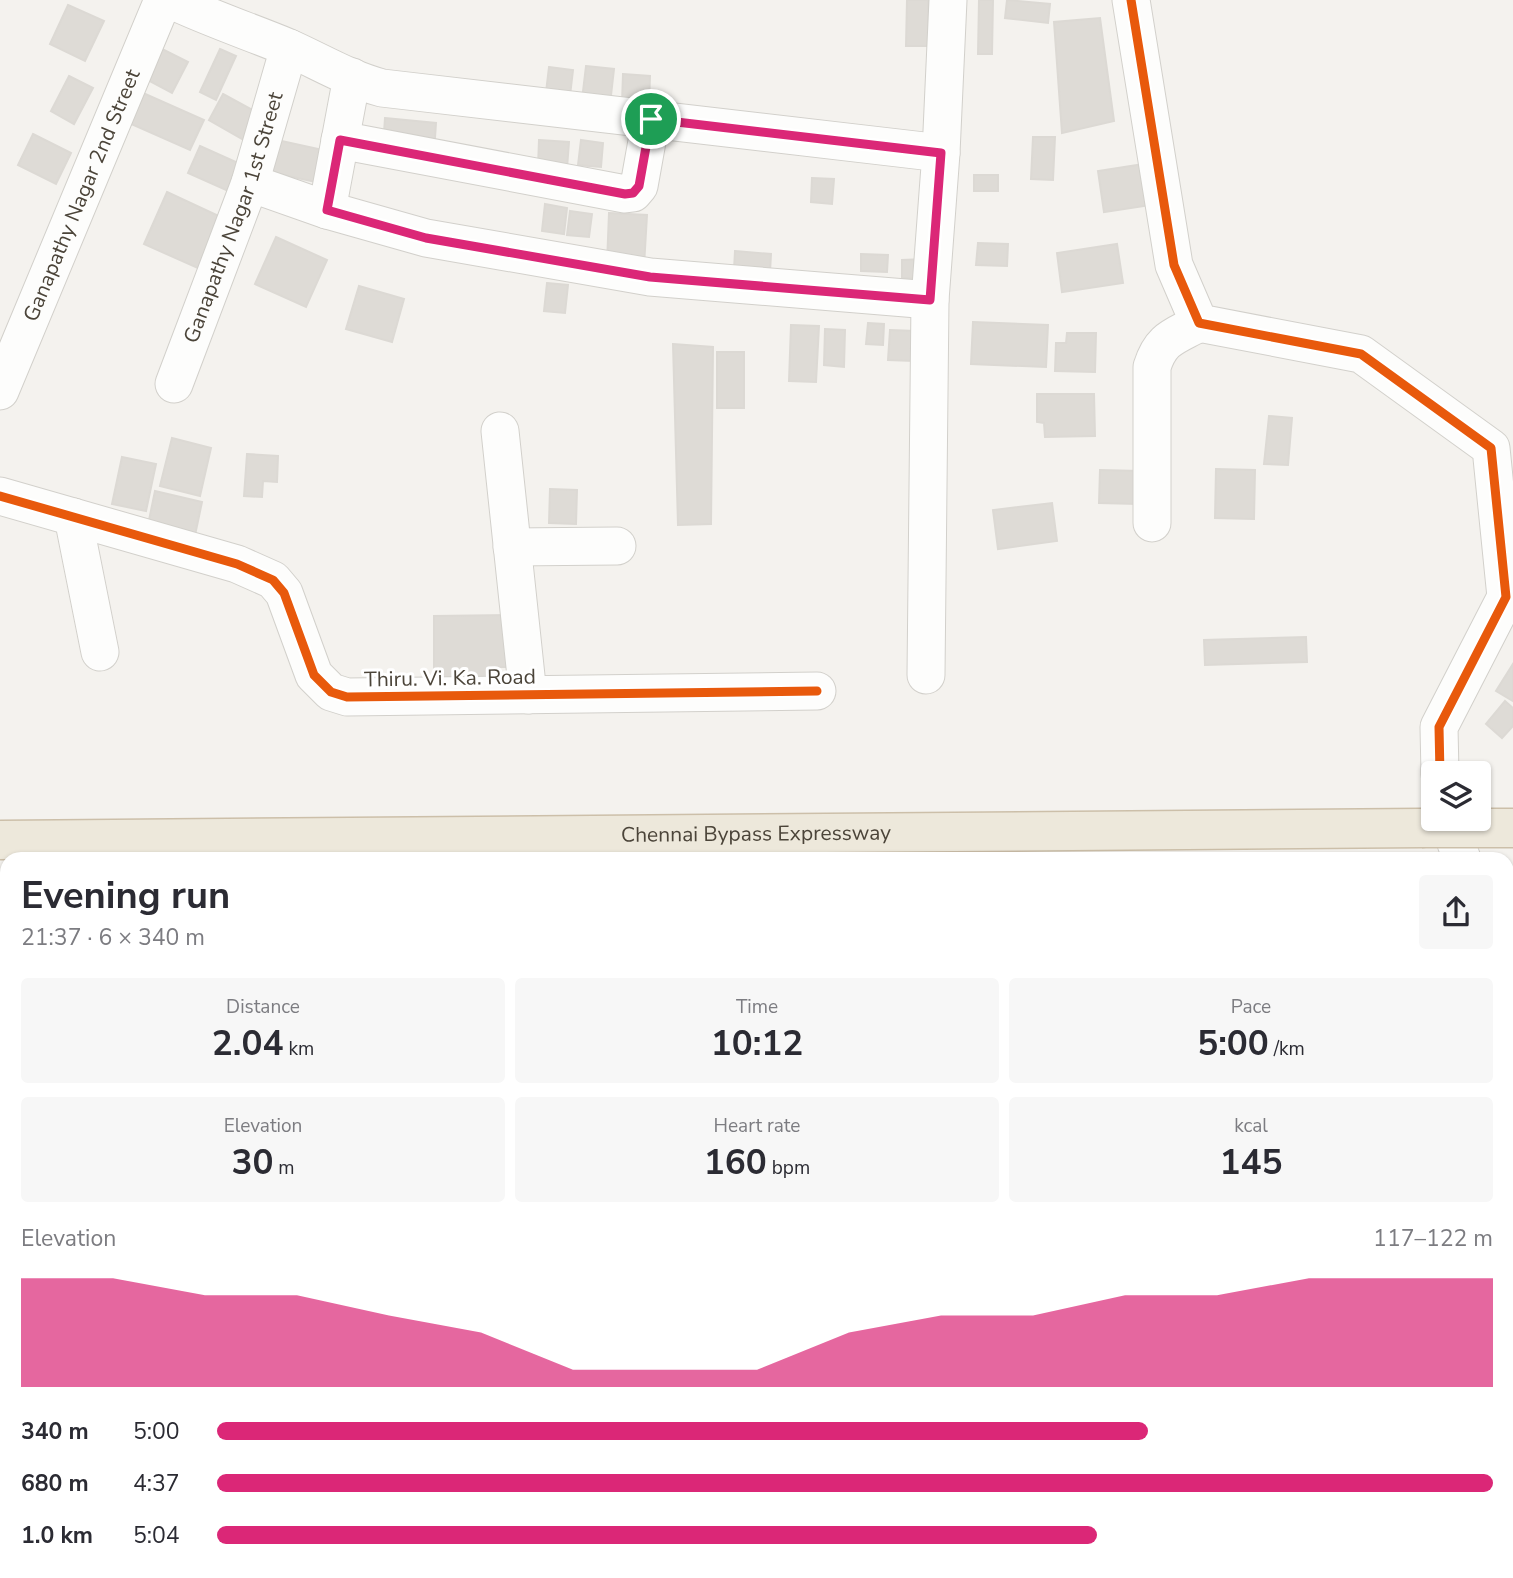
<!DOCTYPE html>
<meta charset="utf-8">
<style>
body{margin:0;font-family:"Nunito Sans",sans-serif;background:#f7f7f7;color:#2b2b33;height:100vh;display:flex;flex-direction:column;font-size:26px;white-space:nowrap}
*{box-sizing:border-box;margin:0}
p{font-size:23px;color:#7c7c81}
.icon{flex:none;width:38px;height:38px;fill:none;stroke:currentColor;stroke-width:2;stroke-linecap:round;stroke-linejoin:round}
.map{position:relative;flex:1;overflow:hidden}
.side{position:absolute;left:0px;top:852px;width:1514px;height:726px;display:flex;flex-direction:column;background:#fff;border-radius:21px 21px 0 0;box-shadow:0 2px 5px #0004}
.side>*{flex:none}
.buttons{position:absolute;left:1421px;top:761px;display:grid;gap:14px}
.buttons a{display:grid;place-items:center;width:70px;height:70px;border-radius:7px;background:#fff;box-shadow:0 2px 5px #0004;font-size:35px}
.pin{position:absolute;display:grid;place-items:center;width:60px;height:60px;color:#fff;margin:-30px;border:4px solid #fff;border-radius:50%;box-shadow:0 2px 7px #0007}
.round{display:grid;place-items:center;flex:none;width:74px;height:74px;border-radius:7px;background:#f7f7f7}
.head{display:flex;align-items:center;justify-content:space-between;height:119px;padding:0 21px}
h1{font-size:38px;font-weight:700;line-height:52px}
.stats{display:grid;grid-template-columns:repeat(3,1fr);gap:10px;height:119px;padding:7px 21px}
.stats div{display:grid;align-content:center;border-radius:7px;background:#f7f7f7;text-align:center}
.stats b{font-size:35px;font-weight:700}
.stats small{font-size:19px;font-weight:400}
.stats p{font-size:19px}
.chart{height:196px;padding:14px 21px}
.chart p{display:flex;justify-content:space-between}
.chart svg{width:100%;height:126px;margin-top:7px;fill:#db2777;opacity:.7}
ul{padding:0 21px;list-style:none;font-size:23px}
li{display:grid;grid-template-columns:112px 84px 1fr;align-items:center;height:52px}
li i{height:18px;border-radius:9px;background:#db2777}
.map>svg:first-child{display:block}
</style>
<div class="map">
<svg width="1513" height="1578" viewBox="0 0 1513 1578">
<rect width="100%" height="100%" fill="#f4f2ee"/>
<polygon fill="#e7e4dc" points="0,1033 7,1033 7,1572 1507,1572 1507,1046 1513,1047 1513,1578 0,1578"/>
<g fill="#dedbd6" stroke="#dcd9d4" stroke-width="2">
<polygon points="907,0 928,0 928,46 906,46"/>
<polygon points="979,0 993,0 992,54 978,54"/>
<polygon points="1007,0 1050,4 1048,23 1005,18"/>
<polygon points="68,5 104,21 85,61 50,44"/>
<polygon points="1100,18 1114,121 1062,133 1054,22"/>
<polygon points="162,49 188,62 172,93 146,79"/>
<polygon points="220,49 236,56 216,100 200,92"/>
<polygon points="586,66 614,69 610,104 582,100"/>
<polygon points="549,67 573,70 569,104 545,101"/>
<polygon points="623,74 650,76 649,104 622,103"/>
<polygon points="69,76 93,88 74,124 51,111"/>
<polygon points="143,93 204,120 190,150 129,123"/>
<polygon points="223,94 258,113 244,140 209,120"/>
<polygon points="385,118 436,123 434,153 383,147"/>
<polygon points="33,134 71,153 56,184 18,165"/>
<polygon points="1033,137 1055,137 1053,180 1031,179"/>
<polygon points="277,140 332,152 325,184 270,172"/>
<polygon points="539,140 569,142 567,168 538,167"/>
<polygon points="581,140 603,143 601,167 578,165"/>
<polygon points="200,146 247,167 235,194 188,173"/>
<polygon points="1144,164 1151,205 1104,212 1098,171"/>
<rect x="974" y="175" width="24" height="16"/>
<polygon points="812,178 834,179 832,204 811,202"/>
<polygon points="167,192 223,218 200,269 144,244"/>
<polygon points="545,204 567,208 564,234 542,231"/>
<polygon points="570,211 592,214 589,237 567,235"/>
<polygon points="609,213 647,215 644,266 607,264"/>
<polygon points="276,237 327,260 306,307 255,284"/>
<polygon points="978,243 1008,244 1007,266 976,265"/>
<polygon points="1117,244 1123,283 1062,292 1057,253"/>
<polygon points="735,251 771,254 770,272 734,270"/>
<polygon points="861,254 888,255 887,272 861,271"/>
<polygon points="925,259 925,279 902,278 902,260"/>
<polygon points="547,283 568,285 565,313 544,311"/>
<polygon points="359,286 404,299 392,342 346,329"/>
<polygon points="973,322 1048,325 1046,367 971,364"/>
<polygon points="868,323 884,324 883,345 866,344"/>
<polygon points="791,325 819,326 816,382 789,381"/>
<polygon points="825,329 845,330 844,367 824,365"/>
<polygon points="890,330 915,331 914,361 888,360"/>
<polygon points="1067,333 1096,333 1095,372 1055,371 1056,343 1066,343"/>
<polygon points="673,344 713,347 711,524 678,525"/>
<rect x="717" y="352" width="27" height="56"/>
<polygon points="1037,394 1094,394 1095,436 1045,437 1044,423 1037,422"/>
<polygon points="1269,416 1292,418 1288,465 1264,464"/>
<polygon points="172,438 211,448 200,496 160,486"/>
<polygon points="247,454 278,456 277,482 263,481 262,497 244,496"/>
<polygon points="122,457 156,464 146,511 112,504"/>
<polygon points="1216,469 1255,470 1254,519 1215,518"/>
<polygon points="1100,470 1139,471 1138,504 1099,503"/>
<polygon points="550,489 577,490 576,524 549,523"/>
<polygon points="155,491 202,502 194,540 147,530"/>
<polygon points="1052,503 1057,541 998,549 993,510"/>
<polygon points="514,615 515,667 494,667 494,680 434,680 434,616"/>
<polygon points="1306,637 1307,662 1205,665 1204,640"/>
<polygon points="1513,664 1513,701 1496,691"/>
<polygon points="1505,701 1513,708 1513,726 1502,738 1486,724"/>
<polygon points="1513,1083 1513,1154 1507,1155 1507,1084"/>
<polygon points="1507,1333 1513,1361 1507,1363"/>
<polygon points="0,1471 7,1473 0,1501"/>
</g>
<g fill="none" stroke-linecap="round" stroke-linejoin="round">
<g stroke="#d2d0cb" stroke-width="39">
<g id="minor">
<path d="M 171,0 C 209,18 248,31 287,47 C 319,61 348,79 382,88 L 941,153"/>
<polyline points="1131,0 1174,265 1199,323 1361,354 1491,448 1506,597 1439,727 1440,774"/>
<polyline points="340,140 625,194 633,193 639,186 651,119"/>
<polyline points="250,183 327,210 426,238 650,277 930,300"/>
<polyline points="327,210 352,77"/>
<path id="s1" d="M 174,384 L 250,183 L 289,48"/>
<path id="s2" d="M 0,391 L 163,0"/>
<polyline points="500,431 528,695"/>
<polyline points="0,496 237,564 273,580 284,593 314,675 331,692 347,697 817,691"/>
<polyline points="73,517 100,652"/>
<path d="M 1152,523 L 1152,367 C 1161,338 1174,337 1199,323"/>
<polyline points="512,547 617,546"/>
<polyline points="926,675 930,300 941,153 948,0"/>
<polyline points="1447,819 1462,859"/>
<polyline points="0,981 7,981"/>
<polyline points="1507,982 1513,999"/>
<polyline points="1507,1302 1513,1301"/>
<polyline points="0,1310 7,1358"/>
<polyline points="0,1416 7,1419"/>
<polyline points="37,1572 38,1578"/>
<polyline points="652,1572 653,1578"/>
<polyline points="1053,1572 1054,1578"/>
<polyline points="1258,1572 1259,1578"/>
</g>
</g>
<g stroke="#ccbfa9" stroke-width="41">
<g id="highway">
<path id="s3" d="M 0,840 L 1422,828"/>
<polyline points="1507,906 1513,906"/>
<polyline points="0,913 7,913"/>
</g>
</g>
<use href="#minor" stroke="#fdfdfc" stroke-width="37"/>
<use href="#highway" stroke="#ede8db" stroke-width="38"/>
<g stroke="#ccbfa9" stroke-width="41" stroke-linecap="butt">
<polyline id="highway-bridge" points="1422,828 1513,828"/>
</g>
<use href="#highway-bridge" stroke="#ede8db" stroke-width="38"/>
<g stroke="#fff" stroke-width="13">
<g id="cycleway">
<polyline points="1131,0 1174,265 1199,323 1361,354 1491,448 1506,597 1439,727 1440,774"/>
<polyline points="0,496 237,564 273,580 284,593 314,675 331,692 347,697 817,691"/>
</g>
</g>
<use href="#cycleway" stroke="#e8590c" stroke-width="9"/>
</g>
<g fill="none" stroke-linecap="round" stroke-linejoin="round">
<g stroke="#fff" stroke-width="14">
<polygon id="route" points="651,119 941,153 930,300 650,277 426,238 327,210 340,140 625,194 633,193 639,186"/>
</g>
<use href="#route" stroke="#db2777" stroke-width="9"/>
</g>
<g text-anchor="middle" stroke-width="6" stroke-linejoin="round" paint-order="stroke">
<g font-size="21" fill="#4b4439" stroke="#fff">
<text dy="7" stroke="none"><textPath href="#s2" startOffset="212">Ganapathy Nagar 2nd Street</textPath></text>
<text dy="7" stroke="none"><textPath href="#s1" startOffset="177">Ganapathy Nagar 1st Street</textPath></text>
<text transform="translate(450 678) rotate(-1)" y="7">Thiru. Vi. Ka. Road</text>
<text dy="7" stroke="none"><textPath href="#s3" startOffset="756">Chennai Bypass Expressway</textPath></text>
</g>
</g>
</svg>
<div class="buttons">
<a><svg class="icon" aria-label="layers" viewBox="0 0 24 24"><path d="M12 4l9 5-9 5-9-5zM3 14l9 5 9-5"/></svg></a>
</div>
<div class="pin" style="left:651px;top:119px;background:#1e9e55"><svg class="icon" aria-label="arrive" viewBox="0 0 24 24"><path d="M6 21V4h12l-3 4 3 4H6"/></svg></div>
<section class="side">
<div class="head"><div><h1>Evening run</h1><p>21:37 · 6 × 340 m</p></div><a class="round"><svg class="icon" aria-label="share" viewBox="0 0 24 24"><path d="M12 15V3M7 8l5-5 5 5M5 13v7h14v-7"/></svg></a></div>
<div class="stats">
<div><p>Distance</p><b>2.04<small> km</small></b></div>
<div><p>Time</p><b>10:12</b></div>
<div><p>Pace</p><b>5:00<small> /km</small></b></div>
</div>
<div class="stats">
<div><p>Elevation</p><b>30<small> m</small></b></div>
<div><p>Heart rate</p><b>160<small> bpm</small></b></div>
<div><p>kcal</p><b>145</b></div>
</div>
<div class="chart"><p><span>Elevation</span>117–122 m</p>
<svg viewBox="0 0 160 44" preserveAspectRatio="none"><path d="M0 44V6L10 6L20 12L30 12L40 19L50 25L60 38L70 38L80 38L90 25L100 19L110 19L120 12L130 12L140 6L150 6L160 6V44z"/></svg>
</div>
<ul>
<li><b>340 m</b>5:00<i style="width:73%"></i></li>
<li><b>680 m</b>4:37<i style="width:100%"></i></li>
<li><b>1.0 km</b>5:04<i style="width:69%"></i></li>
</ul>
</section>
</div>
